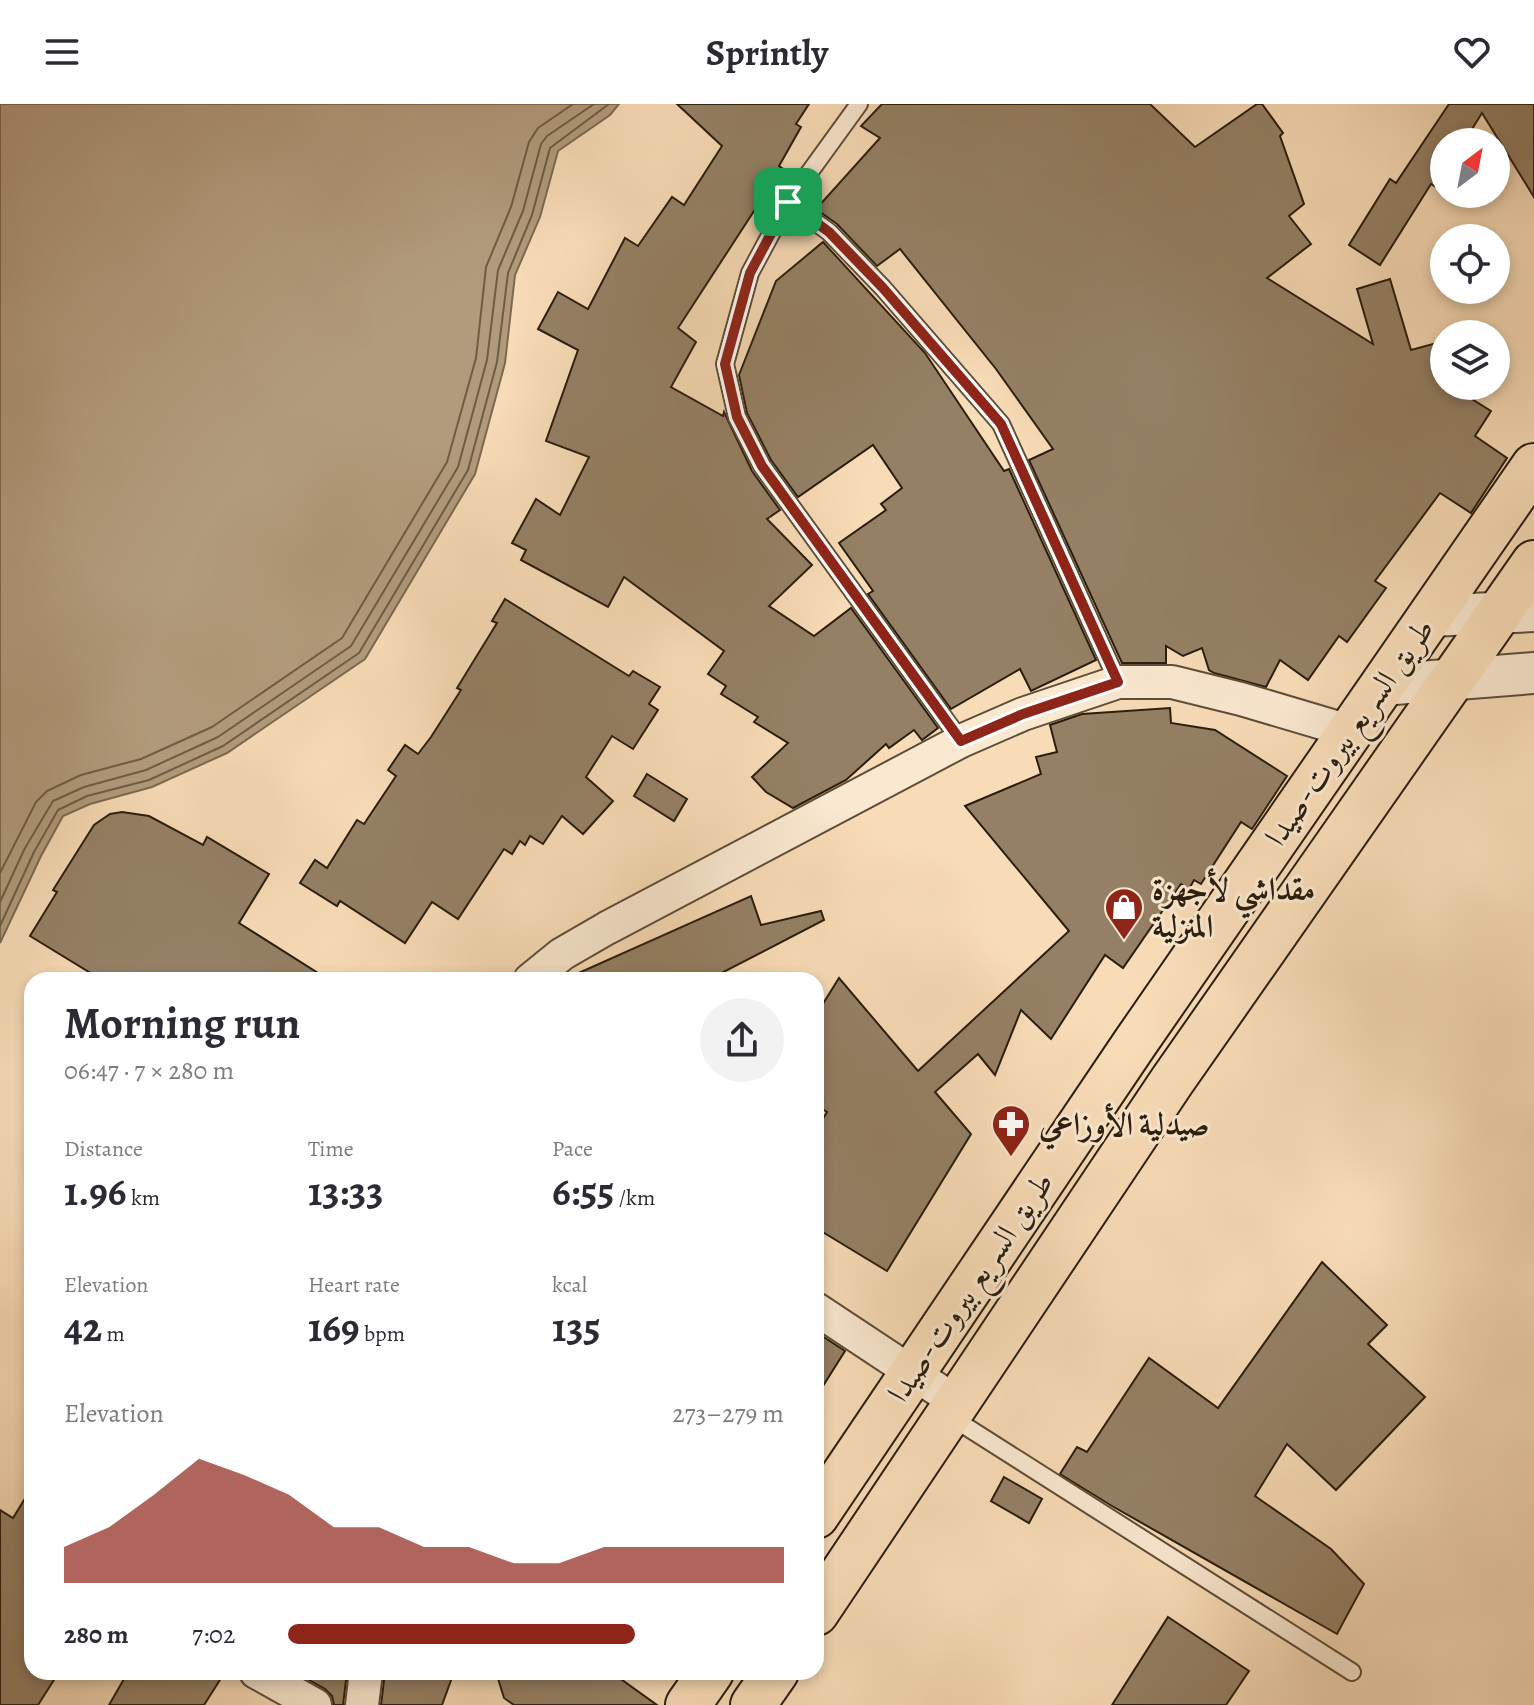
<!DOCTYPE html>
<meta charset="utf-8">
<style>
body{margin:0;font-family:Alegreya,Amiri,serif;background:#f2f2f3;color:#2b2b33;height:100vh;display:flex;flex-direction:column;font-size:30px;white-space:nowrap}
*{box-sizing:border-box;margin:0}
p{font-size:26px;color:#7c7c81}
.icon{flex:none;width:44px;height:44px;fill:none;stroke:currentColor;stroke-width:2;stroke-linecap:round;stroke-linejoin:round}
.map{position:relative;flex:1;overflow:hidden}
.panel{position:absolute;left:24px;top:868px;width:800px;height:708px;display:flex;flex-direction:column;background:#fff;border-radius:24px;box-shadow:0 4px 12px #0003}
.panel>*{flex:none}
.needle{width:52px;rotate:32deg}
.fabs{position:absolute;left:1430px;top:24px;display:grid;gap:16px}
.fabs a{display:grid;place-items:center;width:80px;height:80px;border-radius:50%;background:#fff;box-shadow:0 4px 12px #0003;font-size:40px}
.pin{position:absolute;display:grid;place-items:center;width:68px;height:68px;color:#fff;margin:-34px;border-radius:16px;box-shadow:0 4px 12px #0006}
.round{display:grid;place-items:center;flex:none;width:84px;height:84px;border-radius:42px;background:#f2f2f3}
.overview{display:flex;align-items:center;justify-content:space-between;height:136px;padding:0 40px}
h1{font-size:44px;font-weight:700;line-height:60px}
.metrics{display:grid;grid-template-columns:repeat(3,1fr);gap:12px;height:136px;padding:8px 40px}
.metrics div{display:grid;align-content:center}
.metrics b{font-size:40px;font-weight:700}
.metrics small{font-size:22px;font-weight:400}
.metrics p{font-size:22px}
.chart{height:224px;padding:16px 40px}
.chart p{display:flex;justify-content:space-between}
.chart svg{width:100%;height:144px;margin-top:8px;fill:#8f2418;opacity:.7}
ul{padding:0 40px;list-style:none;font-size:26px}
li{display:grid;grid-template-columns:128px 96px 1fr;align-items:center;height:60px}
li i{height:20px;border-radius:10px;background:#8f2418}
header{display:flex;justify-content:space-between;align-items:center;height:104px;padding:0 40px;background:#fff;font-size:36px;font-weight:700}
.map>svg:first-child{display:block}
</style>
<header><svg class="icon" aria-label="menu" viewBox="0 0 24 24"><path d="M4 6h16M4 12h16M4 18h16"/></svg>Sprintly<svg class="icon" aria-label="heart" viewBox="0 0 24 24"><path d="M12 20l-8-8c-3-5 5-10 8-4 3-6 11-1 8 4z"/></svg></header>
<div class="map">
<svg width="1534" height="1601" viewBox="0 0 1534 1601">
<rect width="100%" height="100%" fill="#f8dcb7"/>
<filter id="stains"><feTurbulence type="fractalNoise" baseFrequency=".0025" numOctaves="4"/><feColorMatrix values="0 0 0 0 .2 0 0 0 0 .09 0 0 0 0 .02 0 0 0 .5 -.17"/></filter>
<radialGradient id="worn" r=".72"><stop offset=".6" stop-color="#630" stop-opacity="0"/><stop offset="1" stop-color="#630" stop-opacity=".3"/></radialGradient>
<polygon fill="#b29b7d" stroke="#7c6950" stroke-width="2" points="0,0 619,0 610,11 558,47 540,113 515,171 505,259 475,370 365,555 227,649 152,683 90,700 63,712 41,752 0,839"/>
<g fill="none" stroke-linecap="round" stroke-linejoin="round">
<g stroke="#6e5c44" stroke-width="2">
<polyline points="0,769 36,698 47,687 81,671 141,655 212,623 342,534 447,358 476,254 486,163 511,103 529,38 538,24 573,0"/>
<polyline points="0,798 25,744 53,697 84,683 146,666 218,633 351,542 458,363 487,256 498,166 523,107 541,40 547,32 594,0"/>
<polyline points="0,822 34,748 58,706 87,692 149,676 223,642 359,549 468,366 497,258 508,169 532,111 550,44 609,0"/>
</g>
</g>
<g fill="#958065" stroke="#2a1d0c" stroke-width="2">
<polygon points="677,0 809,0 796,20 801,23 779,62 782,64 678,224 696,238 671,283 723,312 724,308 752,367 780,406 767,415 812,461 769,502 814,532 851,504 938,624 922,636 914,626 889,644 886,640 846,676 793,704 766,688 752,673 788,639 754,618 758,613 721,590 726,582 708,570 724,547 624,473 608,503 521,456 526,446 512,439 536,395 560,411 589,353 546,337 578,246 538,225 558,188 588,205 625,134 638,142 672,93 684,101 722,42"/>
<polygon points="882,0 1150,0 1195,43 1257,0 1262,0 1283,29 1280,32 1304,100 1289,112 1311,140 1267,174 1373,240 1357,185 1390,175 1411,246 1444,237 1444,282 1451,282 1491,307 1475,332 1507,354 1471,409 1440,389 1375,477 1386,484 1347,538 1339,532 1308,576 1280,556 1266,583 1214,569 1209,566 1202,544 1183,552 1166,542 1166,559 1122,559 1029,356 1053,345 996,265 900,145 877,162 837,120 816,105 880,34 861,22"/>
<polygon points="1449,0 1534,0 1534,93 1482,9 1464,38 1444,38 1444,88 1431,80 1380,161 1349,141 1390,75 1396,79"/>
<polygon points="823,138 925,249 1004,367 1009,365 1096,556 1031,587 1020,565 951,605 868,490 873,487 839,439 886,406 881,400 902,384 873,341 798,393 771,356 747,309 739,271 776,177"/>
<polygon points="505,495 629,572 633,567 660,583 649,600 658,606 633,645 612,632 586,673 613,697 583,730 562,712 543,740 530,732 525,741 520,737 512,750 504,745 458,815 432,798 405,839 340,797 337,802 300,779 315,756 327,764 357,716 364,720 396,672 388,666 405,641 418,650 431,633 461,586 457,584 497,519 492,517"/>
<polygon points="1170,604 1171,619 1215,626 1287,672 1252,725 1241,718 1201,780 1194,776 1189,785 1181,780 1123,864 1105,851 1051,935 1021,906 995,971 978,950 935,988 971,1030 887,1167 816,1124 816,1026 827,1008 816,1001 816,911 839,874 918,967 1069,827 965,702 1041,670 1036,653 1057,648 1050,621 1082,610"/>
<polygon points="647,670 687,695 674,717 634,692"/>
<polygon points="122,708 149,712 203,741 207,733 269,770 239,819 329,876 102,876 30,832 57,788 53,786 94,721 110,710"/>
<polygon points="751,792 761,821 821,807 824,816 708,876 563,876"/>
<polygon points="1322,1158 1387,1221 1368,1240 1425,1293 1336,1386 1287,1340 1255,1392 1331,1445 1364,1480 1337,1530 1112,1402 1060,1370 1077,1343 1087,1348 1149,1254 1218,1304"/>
<polygon points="816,1228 845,1247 816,1293"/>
<polygon points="1004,1373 1042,1395 1029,1419 991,1397"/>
<polygon points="32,1383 32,1568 59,1568 38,1601 0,1601 0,1406 13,1414"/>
<polygon points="1168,1513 1249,1567 1226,1601 1112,1601"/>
<polygon points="128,1568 225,1568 204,1601 109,1601"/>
<polygon points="295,1568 347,1568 343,1601 334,1601 332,1592 325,1585"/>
<polygon points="385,1568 454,1568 442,1601 381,1601"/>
<polygon points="496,1568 611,1568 657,1601 514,1601 504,1594"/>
</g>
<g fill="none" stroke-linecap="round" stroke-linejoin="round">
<g stroke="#5e4d37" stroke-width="20">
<g id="service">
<polyline points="859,0 788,98 750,169 725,260 737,313 762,362 961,637"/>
<polyline points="788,98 829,128 883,184 1001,320 1118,578"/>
<polyline points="951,1313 1352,1568"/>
</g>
</g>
<g stroke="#5e4d37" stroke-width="36">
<g id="minor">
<polyline points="530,876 562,850 607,824 961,637 1023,610 1118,578 1172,578 1241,595 1349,627"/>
<polyline points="816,1205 958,1299"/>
<polyline points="256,1568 315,1601"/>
<polyline points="362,1601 366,1568"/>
</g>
</g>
<g stroke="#5e4d37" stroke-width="44">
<g id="tertiary">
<polyline points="1431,512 1534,507"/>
<polyline points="1382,581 1534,569"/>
</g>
</g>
<g stroke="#2a1d0c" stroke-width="48">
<g id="trunk">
<polyline points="816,1412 1135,939 1534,362"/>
<polyline points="816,1509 1172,977 1534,459"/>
<polyline points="688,1601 711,1568"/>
<polyline points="753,1601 776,1568"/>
</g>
</g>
<use href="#service" stroke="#fae8d0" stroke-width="16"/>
<use href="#minor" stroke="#fae8d0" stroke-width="32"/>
<use href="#tertiary" stroke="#fae8d0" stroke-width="40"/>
<use href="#trunk" stroke="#f8dcb7" stroke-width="44"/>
</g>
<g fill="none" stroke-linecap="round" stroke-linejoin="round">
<g stroke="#fff" stroke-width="16">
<polygon id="route" points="788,98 829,128 883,184 1001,320 1118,578 1023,610 961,637 762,362 737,313 725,260 750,169"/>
</g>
<use href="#route" stroke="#8f2418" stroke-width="10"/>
</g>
<defs>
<g id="shop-pin" transform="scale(2)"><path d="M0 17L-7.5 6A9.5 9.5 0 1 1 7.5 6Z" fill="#8f2418" stroke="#fae8d0"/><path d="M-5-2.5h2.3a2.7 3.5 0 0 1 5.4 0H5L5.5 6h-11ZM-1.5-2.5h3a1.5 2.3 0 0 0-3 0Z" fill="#fff"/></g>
<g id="pharmacy-pin" transform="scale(2)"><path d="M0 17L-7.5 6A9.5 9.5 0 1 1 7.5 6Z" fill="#8f2418" stroke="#fae8d0"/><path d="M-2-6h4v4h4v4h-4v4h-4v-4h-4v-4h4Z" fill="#fff"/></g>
</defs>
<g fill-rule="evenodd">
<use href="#shop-pin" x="1124" y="803"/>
<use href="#pharmacy-pin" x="1011" y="1020"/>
</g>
<g text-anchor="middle" stroke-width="6" stroke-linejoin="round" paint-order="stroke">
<g font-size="32" fill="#2a1d0c" stroke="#fae8d0">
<text transform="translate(1349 628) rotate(-55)" y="11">طريق السريع بيروت-صيدا</text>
<text transform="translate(970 1183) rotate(-56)" y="11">طريق السريع بيروت-صيدا</text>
</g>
<g font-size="32" font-weight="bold" fill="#2a1d0c" stroke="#fae8d0" text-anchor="start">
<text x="1152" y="796">مقداشي لأجهزة<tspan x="1152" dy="37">المنزلية</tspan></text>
<text x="1039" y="1031">صيدلية الأوزاعي</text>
</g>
</g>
<rect width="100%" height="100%" filter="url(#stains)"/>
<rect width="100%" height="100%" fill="url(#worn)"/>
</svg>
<div class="fabs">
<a><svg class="needle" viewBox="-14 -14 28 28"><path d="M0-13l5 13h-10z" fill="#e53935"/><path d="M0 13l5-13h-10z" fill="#7c7c81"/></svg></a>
<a><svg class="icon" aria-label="locate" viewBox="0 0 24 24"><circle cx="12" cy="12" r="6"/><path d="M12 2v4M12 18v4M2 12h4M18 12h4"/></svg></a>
<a><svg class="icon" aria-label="layers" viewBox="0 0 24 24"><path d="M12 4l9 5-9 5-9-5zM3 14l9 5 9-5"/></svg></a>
</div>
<div class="pin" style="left:788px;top:98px;background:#1e9e55"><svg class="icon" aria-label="arrive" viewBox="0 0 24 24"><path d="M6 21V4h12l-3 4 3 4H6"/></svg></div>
<section class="panel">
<div class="overview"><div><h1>Morning run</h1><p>06:47 · 7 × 280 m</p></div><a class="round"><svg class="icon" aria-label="share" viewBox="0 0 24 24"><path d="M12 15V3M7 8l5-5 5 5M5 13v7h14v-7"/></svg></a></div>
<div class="metrics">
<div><p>Distance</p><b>1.96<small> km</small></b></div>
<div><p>Time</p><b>13:33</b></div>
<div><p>Pace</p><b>6:55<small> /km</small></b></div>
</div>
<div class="metrics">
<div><p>Elevation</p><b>42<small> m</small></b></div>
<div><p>Heart rate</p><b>169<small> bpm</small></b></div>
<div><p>kcal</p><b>135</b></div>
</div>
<div class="chart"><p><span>Elevation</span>273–279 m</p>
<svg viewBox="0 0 160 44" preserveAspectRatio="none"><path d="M0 44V33L10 27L20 17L30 6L40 11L50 17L60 27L70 27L80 33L90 33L100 38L110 38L120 33L130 33L140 33L150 33L160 33V44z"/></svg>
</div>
<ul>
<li><b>280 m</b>7:02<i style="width:70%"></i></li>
</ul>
</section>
</div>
